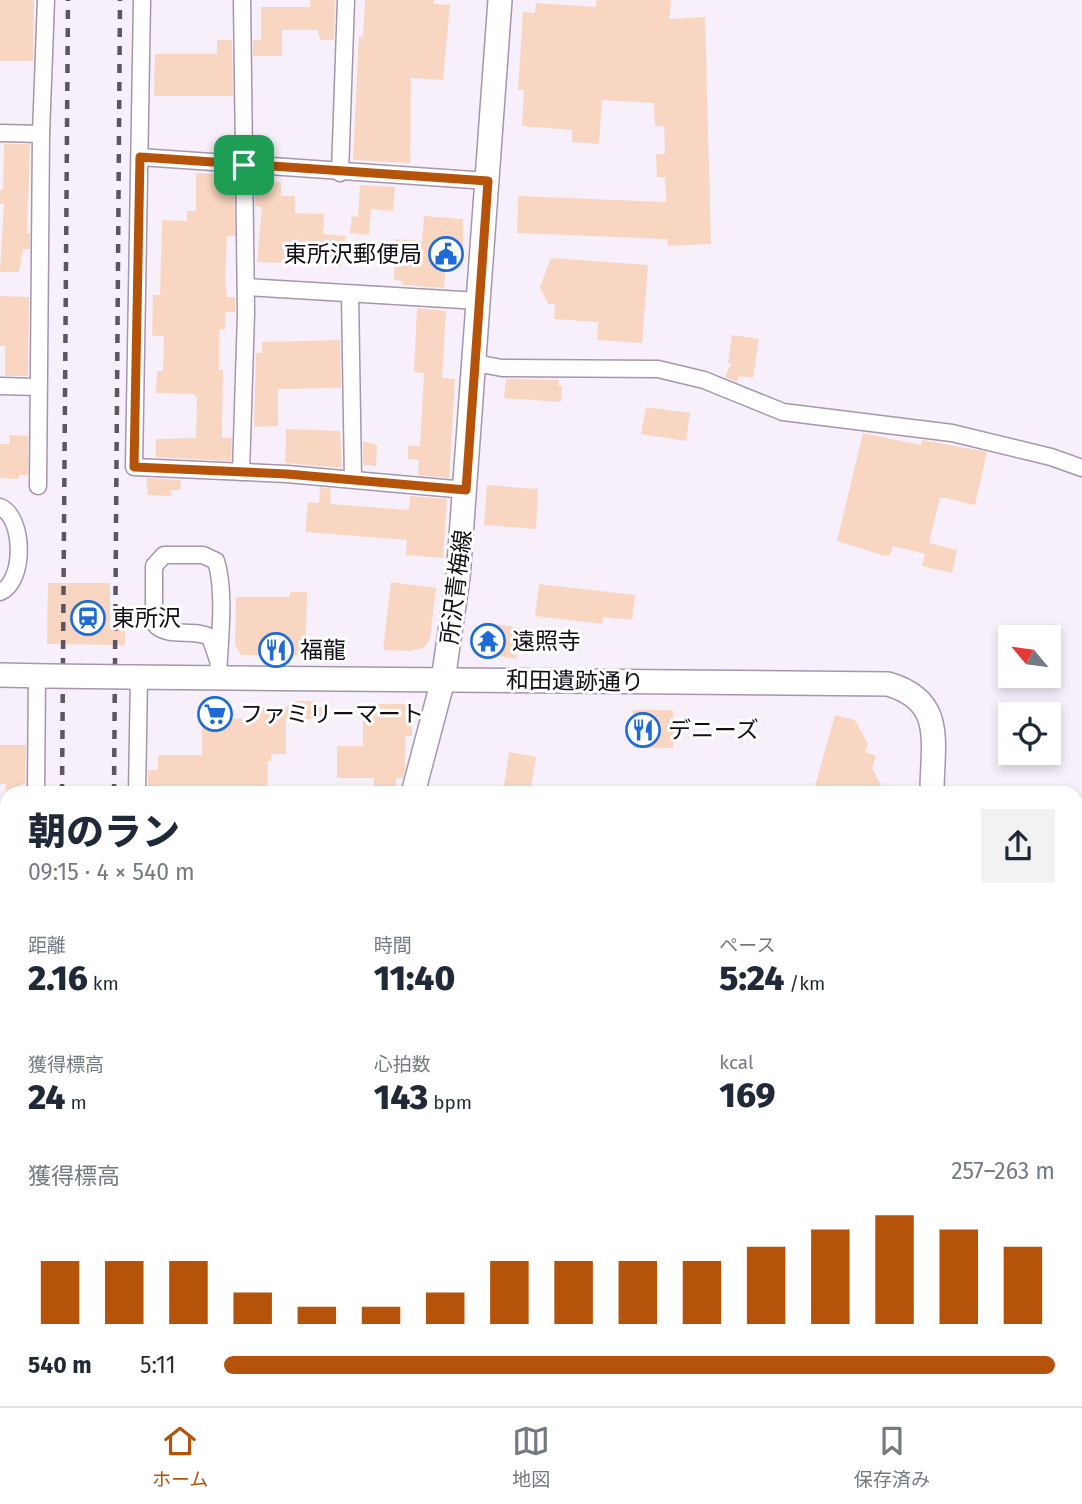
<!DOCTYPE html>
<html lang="ja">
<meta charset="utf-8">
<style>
body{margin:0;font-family:"Fira Sans","Noto Sans JP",sans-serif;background:#f2f2f3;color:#1f2937;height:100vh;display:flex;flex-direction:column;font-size:26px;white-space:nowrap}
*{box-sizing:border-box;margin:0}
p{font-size:23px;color:#747a83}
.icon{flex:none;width:38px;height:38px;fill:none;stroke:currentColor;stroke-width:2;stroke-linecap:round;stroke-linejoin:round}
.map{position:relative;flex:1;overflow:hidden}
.side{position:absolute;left:0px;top:786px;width:1083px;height:621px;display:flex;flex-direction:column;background:#fff;border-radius:21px 21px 0 0;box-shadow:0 4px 10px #0003}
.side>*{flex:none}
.needle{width:46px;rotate:299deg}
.tools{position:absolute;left:998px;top:625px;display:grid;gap:14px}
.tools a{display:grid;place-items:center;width:63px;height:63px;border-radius:0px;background:#fff;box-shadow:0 4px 10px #0003;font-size:35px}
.pin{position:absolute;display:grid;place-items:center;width:60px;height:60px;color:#fff;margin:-30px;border-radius:14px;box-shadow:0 4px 10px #0006}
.round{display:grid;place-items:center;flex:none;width:74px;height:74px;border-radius:0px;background:#f2f2f3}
.overview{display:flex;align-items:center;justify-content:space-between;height:119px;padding:0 28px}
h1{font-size:38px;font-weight:800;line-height:52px}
.figures{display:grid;grid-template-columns:repeat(3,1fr);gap:10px;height:119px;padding:7px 28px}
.figures div{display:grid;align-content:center}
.figures b{font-size:35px;font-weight:800}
.figures small{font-size:19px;font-weight:400}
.figures p{font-size:19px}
.chart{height:196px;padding:14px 28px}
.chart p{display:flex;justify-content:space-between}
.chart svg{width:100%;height:126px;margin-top:7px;stroke:#b45309;stroke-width:6}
ul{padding:0 28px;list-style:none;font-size:23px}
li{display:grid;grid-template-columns:112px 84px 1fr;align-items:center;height:52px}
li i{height:18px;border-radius:9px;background:#b45309}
.menu{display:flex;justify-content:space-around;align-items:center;height:98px;border-top:2px solid #e0e1e3;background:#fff;font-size:19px;color:#747a83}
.menu a{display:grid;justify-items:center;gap:4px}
.menu .selected{color:#b45309}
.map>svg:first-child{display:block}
</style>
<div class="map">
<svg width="1082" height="1406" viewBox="0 0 1082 1406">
<defs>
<pattern id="forest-crowns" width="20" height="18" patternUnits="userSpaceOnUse" patternTransform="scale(1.75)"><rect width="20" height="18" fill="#ceebc8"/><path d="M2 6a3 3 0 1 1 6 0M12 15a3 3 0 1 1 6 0" fill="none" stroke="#b0c8ab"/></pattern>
</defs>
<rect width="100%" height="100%" fill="#f7f0fb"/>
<polygon fill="url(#forest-crowns)" points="1082,1329 1082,1406 1013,1406 1017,1400 1076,1400 1076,1335"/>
<g fill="#f9d6c2">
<polygon points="0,0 34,0 33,61 0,61"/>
<polygon points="310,0 335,0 334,40 321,40 317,30 282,30 282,56 253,56 253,40 261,40 261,7 310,7"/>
<polygon points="365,0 434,0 433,4 450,5 443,80 411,78 410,163 353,160 359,36 363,37"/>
<polygon points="596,0 671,0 669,19 705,17 711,244 668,246 667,239 517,233 518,196 666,202 665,177 657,177 656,154 665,154 664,126 655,126 654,103 602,100 599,144 572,142 572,130 522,126 524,90 518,90 523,12 535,13 536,3 596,7"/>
<polygon points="217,40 232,40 233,96 154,96 155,54 217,54"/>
<polygon points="4,144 30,144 27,233 30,233 30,249 23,249 19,272 0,272 4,204 0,204 0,190 3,190"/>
<polygon points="196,173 234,175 235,236 227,236 225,279 227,297 235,297 235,312 225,312 225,329 220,329 219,337 219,370 223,370 222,438 232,438 231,461 156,457 156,439 196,438 197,398 194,394 156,393 157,371 163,371 164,336 152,336 153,295 160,295 162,220 187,221 187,211 196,211"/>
<polygon points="255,181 281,182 281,196 295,196 295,213 324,214 323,234 346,236 341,267 328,266 329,260 282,259 282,263 257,262 262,207 255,206"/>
<polygon points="360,185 395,187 393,211 371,209 369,235 350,233 352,216 358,217"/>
<polygon points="424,216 463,219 463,265 446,264 444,288 402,285 403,281 394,280 395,239 422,241"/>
<polygon points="551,258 648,265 642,343 597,340 598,322 554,319 555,304 548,304 540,287"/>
<polygon points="0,296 29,297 28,376 5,376 5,346 0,346"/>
<polygon points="417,308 446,311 442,378 455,379 449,478 418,475 419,460 408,459 408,446 420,446 424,373 414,372"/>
<polygon points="732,335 759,339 753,378 739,376 737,382 725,377 731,364 728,363"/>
<polygon points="340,340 341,388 278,389 278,426 254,427 256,353 262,353 262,342"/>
<polygon points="506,379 559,380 558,386 562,386 561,402 504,398"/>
<polygon points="646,407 690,413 686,441 641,434"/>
<polygon points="286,429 340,431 342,468 285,463"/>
<polygon points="863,433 921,445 922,440 987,452 975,505 940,497 929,543 957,550 952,573 922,566 925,554 893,546 890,555 885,556 837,541"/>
<polygon points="10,435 28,436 28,475 19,475 18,479 0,478 0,444 9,444"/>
<polygon points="363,441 377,445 376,466 363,465"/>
<polygon points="146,478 181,480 180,490 171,490 171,496 148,495"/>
<polygon points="487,485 538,489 536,529 484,525"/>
<polygon points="320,487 331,489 330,504 409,510 410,496 447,499 443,558 406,555 407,540 305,532 308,502 319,503"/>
<polygon points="391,582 436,588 430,639 425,647 409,651 383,650"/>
<polygon points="48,583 110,583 110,624 125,624 125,645 47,644"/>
<polygon points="539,584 635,595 632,620 603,617 602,624 535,616"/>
<polygon points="290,592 307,592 305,655 241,655 235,645 236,597 290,597"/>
<polygon points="482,622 521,628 516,659 477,652"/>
<polygon points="293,701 314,701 314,707 325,707 325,719 286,719 286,754 271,754 271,761 268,761 267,793 148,793 148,770 158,770 158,755 202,755 202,706 228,705 228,719 258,718 258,707 293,707"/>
<polygon points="370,704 406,704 412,712 412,736 405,736 405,770 403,778 396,778 396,793 374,793 374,778 337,778 337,746 363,746 363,712 370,712"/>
<rect x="633" y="710" width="40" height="38"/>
<polygon points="835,715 855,720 868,744 865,752 876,756 872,768 885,793 813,793"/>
<polygon points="0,745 26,745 25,784 21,784 21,793 6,793 6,784 0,784"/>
<polygon points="509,752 536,757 530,793 503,793"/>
</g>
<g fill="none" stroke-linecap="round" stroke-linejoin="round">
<g stroke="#a595ae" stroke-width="19">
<g id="street">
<polyline points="142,0 134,467 287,474 466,490"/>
<polyline points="0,133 41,134"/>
<polyline points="140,157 488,181"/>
<polyline points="340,173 346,0"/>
<polyline points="246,287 479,301"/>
<polyline points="350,294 353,479"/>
<polyline points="475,363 502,368 658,369 704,380 783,412 952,433 1051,457 1082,468"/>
<polyline points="0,386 38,387"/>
<polyline points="241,472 246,313 242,0"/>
<polyline points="38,486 41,134 46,0"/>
<path d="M 0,507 C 25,517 25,583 0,592"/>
<path d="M 218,677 C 219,644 226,593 216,561 L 203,555 L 164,555 L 154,566 L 154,623 C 166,639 193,628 210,637 L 218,660"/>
<polyline points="36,793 37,676"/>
<polyline points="137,793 139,677"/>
<polyline points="0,825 7,825"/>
<polyline points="1076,960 1082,962"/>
<polyline points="0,1143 7,1142"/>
<polyline points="1076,1169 1082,1171"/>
<polyline points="0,1258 7,1258"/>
<polyline points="1076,1381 1082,1378"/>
<polyline points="319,1400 341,1406"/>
<polyline points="985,1400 994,1406"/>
<polyline points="40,1406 40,1400"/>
<polyline points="124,1406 125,1400"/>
<polyline points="379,1406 381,1400"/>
<polyline points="493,1406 495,1400"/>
<polyline points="686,1406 688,1400"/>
<polyline points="1041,1406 1049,1400"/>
</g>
</g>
<g stroke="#a595ae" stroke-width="26">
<g id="secondary">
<polyline points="0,675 48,676"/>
<path d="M 129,677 L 888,684 C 946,701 932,742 932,793"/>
<polyline points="413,793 443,680 458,578 500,0"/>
<polyline points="252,1406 253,1400"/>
<polyline points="821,1406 824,1400"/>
</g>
</g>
<use href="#street" stroke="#fff" stroke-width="16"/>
<use href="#secondary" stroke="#fff" stroke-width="23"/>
<g stroke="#5d5660" stroke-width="4.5" stroke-dasharray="9 9" stroke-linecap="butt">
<polyline points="62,793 68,0"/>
<polyline points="114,793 120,0"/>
<polyline points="62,1400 62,1406"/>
<polyline points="98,1406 99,1400"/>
</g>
<g stroke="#a595ae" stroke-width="26" stroke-linecap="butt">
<polyline id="secondary-bridge" points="48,676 129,677"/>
</g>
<use href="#secondary-bridge" stroke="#fff" stroke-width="23"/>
</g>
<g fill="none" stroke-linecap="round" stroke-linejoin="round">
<g stroke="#fff" stroke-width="14">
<polygon id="route" points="140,157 488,181 466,490 287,474 134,467"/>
</g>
<use href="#route" stroke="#b45309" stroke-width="9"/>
</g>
<defs>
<g id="civic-ring" transform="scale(1.75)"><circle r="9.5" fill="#fff" stroke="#1e6bd5" stroke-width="1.5"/><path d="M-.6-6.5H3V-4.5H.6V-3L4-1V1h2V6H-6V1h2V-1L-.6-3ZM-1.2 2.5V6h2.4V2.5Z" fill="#1e6bd5"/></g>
<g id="station-ring" transform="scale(1.75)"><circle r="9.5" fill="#fff" stroke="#1e6bd5" stroke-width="1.5"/><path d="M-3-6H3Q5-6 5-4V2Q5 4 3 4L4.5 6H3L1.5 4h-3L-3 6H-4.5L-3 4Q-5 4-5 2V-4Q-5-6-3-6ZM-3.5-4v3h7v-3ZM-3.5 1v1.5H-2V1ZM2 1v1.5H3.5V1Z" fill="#1e6bd5"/></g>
<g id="temple-ring" transform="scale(1.75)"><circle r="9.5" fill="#fff" stroke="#1e6bd5" stroke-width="1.5"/><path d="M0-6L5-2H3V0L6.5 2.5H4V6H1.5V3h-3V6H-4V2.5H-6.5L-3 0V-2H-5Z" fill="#1e6bd5"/></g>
<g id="restaurant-ring" transform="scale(1.75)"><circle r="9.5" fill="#fff" stroke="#1e6bd5" stroke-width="1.5"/><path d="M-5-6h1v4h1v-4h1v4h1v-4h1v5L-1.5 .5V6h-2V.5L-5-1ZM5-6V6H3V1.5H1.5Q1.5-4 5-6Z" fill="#1e6bd5"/></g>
<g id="supermarket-ring" transform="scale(1.75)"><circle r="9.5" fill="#fff" stroke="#1e6bd5" stroke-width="1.5"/><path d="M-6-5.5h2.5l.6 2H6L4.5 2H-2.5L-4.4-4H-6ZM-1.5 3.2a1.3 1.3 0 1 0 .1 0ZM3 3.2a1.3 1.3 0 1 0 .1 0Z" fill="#1e6bd5"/></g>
</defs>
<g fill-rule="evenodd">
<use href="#civic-ring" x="446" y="254"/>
<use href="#station-ring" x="88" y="618"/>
<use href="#temple-ring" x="488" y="641"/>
<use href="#restaurant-ring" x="276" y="650"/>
<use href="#supermarket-ring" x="215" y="714"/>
<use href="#restaurant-ring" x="643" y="730"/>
</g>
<g text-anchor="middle" stroke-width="6" stroke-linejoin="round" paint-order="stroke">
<g font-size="23" fill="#120c15" stroke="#fff" text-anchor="start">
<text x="422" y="262" text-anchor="end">東所沢郵便局</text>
<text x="112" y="626">東所沢</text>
<text x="512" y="649">遠照寺</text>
<text x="300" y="658">福龍</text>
<text x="240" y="722">ファミリーマート</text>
<text x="668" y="738">デニーズ</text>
</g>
<g font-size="23" fill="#120c15" stroke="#fff">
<text transform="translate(456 587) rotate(-83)" y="8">所沢青梅線</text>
<text transform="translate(575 681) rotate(1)" y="8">和田遺跡通り</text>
</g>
</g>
</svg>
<div class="tools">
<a><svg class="needle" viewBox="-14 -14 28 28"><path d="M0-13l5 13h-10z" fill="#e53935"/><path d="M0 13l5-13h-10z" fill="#747a83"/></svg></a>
<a><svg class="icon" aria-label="locate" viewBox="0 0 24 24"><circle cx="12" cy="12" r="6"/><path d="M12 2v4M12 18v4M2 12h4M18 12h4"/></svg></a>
</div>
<div class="pin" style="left:244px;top:165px;background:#1e9e55"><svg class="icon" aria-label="arrive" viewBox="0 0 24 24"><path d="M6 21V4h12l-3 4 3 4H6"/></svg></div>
<section class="side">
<div class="overview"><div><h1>朝のラン</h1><p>09:15 · 4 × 540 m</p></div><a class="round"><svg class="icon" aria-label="share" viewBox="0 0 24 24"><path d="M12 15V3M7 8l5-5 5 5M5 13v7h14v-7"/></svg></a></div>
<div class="figures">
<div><p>距離</p><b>2.16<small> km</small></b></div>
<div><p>時間</p><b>11:40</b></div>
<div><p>ペース</p><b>5:24<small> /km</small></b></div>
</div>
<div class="figures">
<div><p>獲得標高</p><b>24<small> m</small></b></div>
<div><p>心拍数</p><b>143<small> bpm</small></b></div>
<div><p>kcal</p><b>169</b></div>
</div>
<div class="chart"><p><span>獲得標高</span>257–263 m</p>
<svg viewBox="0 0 160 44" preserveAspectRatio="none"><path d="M5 44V22M15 44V22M25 44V22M35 44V33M45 44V38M55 44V38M65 44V33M75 44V22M85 44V22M95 44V22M105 44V22M115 44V17M125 44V11M135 44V6M145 44V11M155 44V17"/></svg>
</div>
<ul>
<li><b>540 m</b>5:11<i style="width:100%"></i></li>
</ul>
</section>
</div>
<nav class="menu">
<a class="selected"><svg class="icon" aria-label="home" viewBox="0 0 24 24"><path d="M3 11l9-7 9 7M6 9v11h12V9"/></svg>ホーム</a>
<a><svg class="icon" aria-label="map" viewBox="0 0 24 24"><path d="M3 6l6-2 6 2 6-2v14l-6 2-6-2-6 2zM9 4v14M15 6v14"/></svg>地図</a>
<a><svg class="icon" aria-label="saved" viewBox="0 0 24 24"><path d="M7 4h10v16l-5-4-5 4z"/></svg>保存済み</a>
</nav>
